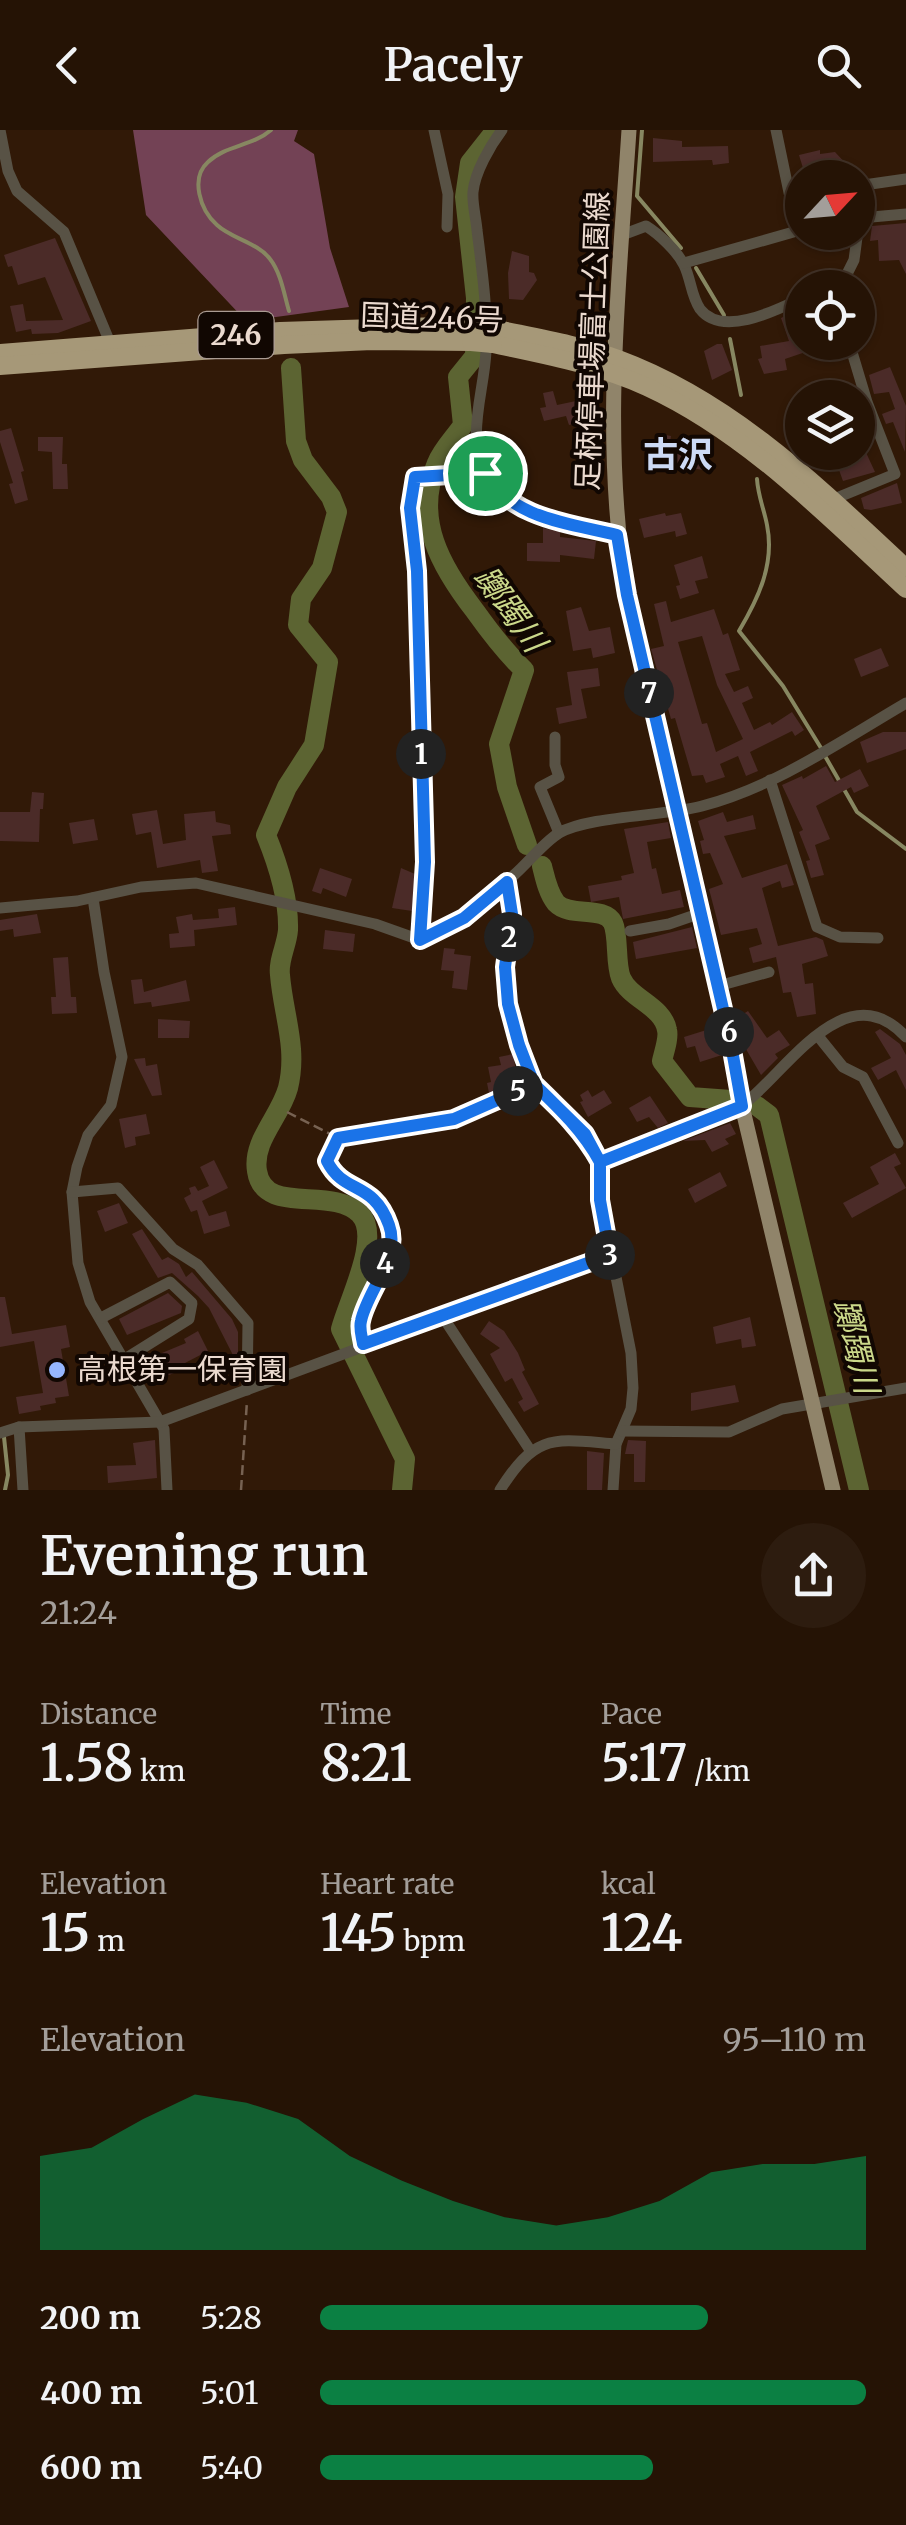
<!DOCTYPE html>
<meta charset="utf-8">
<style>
body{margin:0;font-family:Merriweather,"Noto Sans JP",serif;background:#2d1c0f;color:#f1f3f6;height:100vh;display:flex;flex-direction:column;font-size:38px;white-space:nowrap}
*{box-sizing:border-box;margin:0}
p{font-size:32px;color:#a39e9a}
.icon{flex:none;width:55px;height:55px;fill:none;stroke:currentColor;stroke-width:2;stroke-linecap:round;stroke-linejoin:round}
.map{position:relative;height:1360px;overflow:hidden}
.details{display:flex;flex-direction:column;background:#251305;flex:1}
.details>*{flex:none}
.needle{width:65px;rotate:64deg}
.fabs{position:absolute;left:785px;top:30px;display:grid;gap:20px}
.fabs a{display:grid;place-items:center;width:90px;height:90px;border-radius:50%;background:#251305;box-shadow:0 2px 8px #0004,0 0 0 2px #423227;font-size:50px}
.pin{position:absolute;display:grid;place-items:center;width:85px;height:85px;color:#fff;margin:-42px;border:5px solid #fff;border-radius:50%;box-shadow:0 2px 10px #0007}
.km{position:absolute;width:50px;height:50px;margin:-25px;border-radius:50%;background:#222;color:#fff;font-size:28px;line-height:50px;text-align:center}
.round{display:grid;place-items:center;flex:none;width:105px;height:105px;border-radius:52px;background:#2d1c0f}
.headline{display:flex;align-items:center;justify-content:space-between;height:170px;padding:0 40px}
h1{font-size:55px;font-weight:600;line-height:75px}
.metrics{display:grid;grid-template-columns:repeat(3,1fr);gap:15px;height:170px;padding:10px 40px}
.metrics div{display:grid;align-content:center}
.metrics b{font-size:50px;font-weight:600}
.metrics small{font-size:28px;font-weight:400}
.metrics p{font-size:28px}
.chart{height:280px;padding:20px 40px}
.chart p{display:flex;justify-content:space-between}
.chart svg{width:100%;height:180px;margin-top:10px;fill:#0b8043;opacity:.7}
ul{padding:0 40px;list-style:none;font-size:32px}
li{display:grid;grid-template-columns:160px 120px 1fr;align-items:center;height:75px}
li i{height:25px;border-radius:12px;background:#0b8043}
header{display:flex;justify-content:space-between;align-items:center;height:130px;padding:0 40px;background:#251305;font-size:45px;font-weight:600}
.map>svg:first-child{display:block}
</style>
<header><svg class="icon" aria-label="back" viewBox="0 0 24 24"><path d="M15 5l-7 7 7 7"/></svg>Pacely<svg class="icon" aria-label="search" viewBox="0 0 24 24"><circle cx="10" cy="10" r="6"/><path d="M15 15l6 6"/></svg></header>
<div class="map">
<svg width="906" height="1360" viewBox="0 0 906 1360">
<rect width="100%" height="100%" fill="#311907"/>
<polygon fill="#734255" points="133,0 298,0 294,11 314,24 330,118 349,177 246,191 146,85"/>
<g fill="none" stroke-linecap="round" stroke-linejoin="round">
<g stroke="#878761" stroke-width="4">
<path d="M 271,0 C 253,16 226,15 208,32 C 190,48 200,80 217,95 C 232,109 257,112 270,129 C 281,143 284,164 289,181"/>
<polyline points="642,0 637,66 681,118"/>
<polyline points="696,138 724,185"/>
<polyline points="730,209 741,265"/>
<path d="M 757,349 C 758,366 764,379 767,395 C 775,434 758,469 739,501 L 783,556 L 821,618"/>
<polyline points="825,626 857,682 906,719"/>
<polyline points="4,1307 8,1345 5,1360"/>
</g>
<g stroke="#5c6432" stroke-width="20">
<path d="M 496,0 L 470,33 L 465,67 L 476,168 L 475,226 L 458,247 L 463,295 C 455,307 442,320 437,333 C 413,389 441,437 475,481 C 490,502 505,522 524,540 L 499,614 L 507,657 L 527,715"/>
<path d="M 291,238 L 296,311 L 303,330 L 331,367 L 337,382 L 322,438 L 301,469 L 298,495 L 328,532 L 314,615 L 287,657 L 266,705 C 277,732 289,770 288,800 C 287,815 278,830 280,845 C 283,884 298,918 288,958 C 280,987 252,1011 257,1041 C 264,1087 331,1055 360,1084 C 382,1107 348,1171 341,1199 L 405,1329 L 402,1360"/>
<path d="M 542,736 C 545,748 548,763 556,773 C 570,788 604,775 613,793 C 619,806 615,833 621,848 C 630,869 663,876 667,900 C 669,908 664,922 662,931 L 690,967 L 731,970"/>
<polyline points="757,976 769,985 859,1360"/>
</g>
</g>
<g fill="#4b2b28" fill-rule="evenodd">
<polygon points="653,8 682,11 682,17 728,16 729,33 713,35 712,30 653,32"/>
<polygon points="820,20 820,24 835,22 848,36 851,48 836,48 836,45 806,48 799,25"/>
<polygon points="906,93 906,144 899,130 879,131 878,110 870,111 872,96"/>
<polygon points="55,108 91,191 58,203 32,204 31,199 16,202 10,176 23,174 26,191 63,190 45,147 18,155 12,136 8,137 4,125"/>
<polygon points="512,121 529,126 529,142 534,143 537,150 523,170 509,169 508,143"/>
<polygon points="802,178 802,212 829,214 785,229 787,240 764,244 758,229 762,228 760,216 789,211 781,188"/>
<polygon points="717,214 722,214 732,240 712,250 704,221"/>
<polygon points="890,237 906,276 905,322 893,292 886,294 882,284 895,279 889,262 874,264 869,245"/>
<polygon points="553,261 557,275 576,271 582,292 569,295 566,286 544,291 540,278 546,277 543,263"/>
<polygon points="11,298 24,341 21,342 28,370 15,374 9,354 13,353 0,312 0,301"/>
<polygon points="661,304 671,306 670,312 706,318 703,340 669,334 670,327 657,325"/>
<polygon points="38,307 63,307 62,334 67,334 68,359 53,359 52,322 38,321"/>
<polygon points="863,316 875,342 843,351 835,329 845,325 847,330 860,324 859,318"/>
<polygon points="897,353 902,373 871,380 864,379 861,368"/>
<polygon points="665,383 666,386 681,383 687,404 676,407 675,401 644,408 639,389"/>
<polygon points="543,398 560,402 560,407 596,411 594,429 560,425 560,432 527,431 527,413 543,413"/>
<polygon points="702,426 708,448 695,451 699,463 680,469 676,456 680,455 674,435"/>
<path d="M 666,471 L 671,492 L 714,479 L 723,505 L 728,503 L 740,540 L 725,544 L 734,562 L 748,556 L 753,568 L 742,573 L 754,600 L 770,592 L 772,595 L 792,582 L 804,600 L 795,606 L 792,601 L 750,622 L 758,641 L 746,646 L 738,626 L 720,634 L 725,647 L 706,653 L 703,645 L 692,646 L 675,588 L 671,589 L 651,519 L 664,516 L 654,474 ZM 702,506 L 717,555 L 743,609 L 716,622 L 707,593 L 702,594 L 678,512 Z"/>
<polygon points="581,477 589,501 610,497 615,523 593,528 591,518 573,521 566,481"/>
<polygon points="881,518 889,536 861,547 854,529"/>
<polygon points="598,538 600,556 581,559 587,588 559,594 556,578 572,575 567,542"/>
<polygon points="883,602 906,602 906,619 867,633 860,612"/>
<polygon points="826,636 835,652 860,639 869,656 854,663 851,657 816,676 830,709 815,715 824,745 811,748 806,731 810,730 799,702 803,700 782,655 802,646 803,649"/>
<polygon points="32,662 44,663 43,679 40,679 39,712 0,711 0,682 30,682"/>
<polygon points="157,680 163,714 186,710 184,684 215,681 216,692 230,695 231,704 212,706 218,741 202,743 200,730 157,738 151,702 136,705 132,684"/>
<polygon points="723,682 727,692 753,685 756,699 724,706 742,748 787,734 794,755 782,758 780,751 762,758 778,816 816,807 823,810 828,826 802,834 805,854 813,853 816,884 797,887 791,862 783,863 776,827 753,833 749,818 762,814 757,798 721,805 709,759 723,754 710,723 703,724 700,711 704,710 698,691"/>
<polygon points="94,689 98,710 73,714 69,693"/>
<polygon points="668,692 671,708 647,712 652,739 656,738 662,764 680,760 684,777 623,789 619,767 591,772 588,756 622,750 621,746 634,743 624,699"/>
<polygon points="320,738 352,749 346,767 323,758 321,764 312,761"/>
<polygon points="401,738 415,744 412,781 392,778"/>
<polygon points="235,777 237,795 194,800 195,816 170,818 169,804 179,803 176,787 192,784 193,790 219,788 218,779"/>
<polygon points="37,784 41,803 14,807 13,799 0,801 0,790"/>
<polygon points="692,797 697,818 636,829 633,812"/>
<polygon points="325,800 355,804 353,822 323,819"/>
<polygon points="444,818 455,819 454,824 471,826 467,860 452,858 454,841 441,840"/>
<polygon points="68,827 71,867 76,867 77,883 52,884 51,867 56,867 53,828"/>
<polygon points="142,849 144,862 186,850 190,871 152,877 151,872 134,874 131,850"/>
<polygon points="748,881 767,908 779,900 790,915 775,924 778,928 761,945 743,914 746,912 737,888"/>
<polygon points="158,889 190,891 189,908 158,908"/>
<polygon points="716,897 722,925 700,932 695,916 687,918 684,907"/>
<polygon points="880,899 900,914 906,925 906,960 896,940 878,950 871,938 891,928 875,902"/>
<polygon points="513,924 518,953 498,956 499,961 489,963 487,953 491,952 488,937 501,935 499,927"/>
<polygon points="145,928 146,936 157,934 162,965 152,966 134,929"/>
<polygon points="588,960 592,967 604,960 612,973 588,987 580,972 583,971 580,965"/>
<polygon points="650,966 668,993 658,998 649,987 637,992 629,978"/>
<polygon points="146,984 150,1004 135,1007 136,1015 125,1018 119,989"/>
<polygon points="730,993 736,1004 725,1009 729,1014 712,1022 705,1010 683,1011"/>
<polygon points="895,1023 901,1034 894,1037 906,1058 852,1088 843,1073 879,1054 870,1037"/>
<polygon points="214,1030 228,1058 202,1071 209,1086 226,1081 230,1096 204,1104 197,1080 191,1082 184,1068 191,1064 189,1058 195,1056 198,1061 209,1056 200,1037"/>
<polygon points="720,1042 727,1056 695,1073 688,1059"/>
<polygon points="119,1073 128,1093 105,1102 97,1081"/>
<polygon points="142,1099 162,1130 168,1127 179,1134 186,1147 192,1142 232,1189 238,1202 238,1230 236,1231 209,1178 198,1166 172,1143 158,1148 132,1104"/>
<polygon points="168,1163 182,1176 181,1183 127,1205 119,1189"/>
<polygon points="0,1167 5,1167 12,1204 66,1195 70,1217 61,1219 69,1266 55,1268 56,1273 40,1276 41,1280 19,1284 16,1267 43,1263 34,1211 0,1217"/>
<polygon points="750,1187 756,1216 742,1218 741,1209 716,1214 713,1197"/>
<polygon points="489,1191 504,1201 518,1223 525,1240 522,1242 539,1274 524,1282 518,1272 523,1269 512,1248 505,1252 490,1224 500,1218 480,1204"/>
<polygon points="198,1201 208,1221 185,1233 187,1238 156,1250 145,1230 186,1213 184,1209"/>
<polygon points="735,1255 739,1272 691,1281 691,1263"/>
<polygon points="155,1310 157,1348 108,1353 107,1336 136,1335 133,1313"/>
<polygon points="628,1310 646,1311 645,1352 634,1352 634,1324 625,1324"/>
<polygon points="587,1321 604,1323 602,1360 587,1360"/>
</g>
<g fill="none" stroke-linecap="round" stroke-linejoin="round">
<g stroke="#776252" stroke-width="2.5" stroke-dasharray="10 5" stroke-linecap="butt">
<polyline points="287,982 338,1008 454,989 526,957"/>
<path d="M 337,1009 L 327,1031 C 344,1065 372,1050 389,1095 C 404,1133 354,1169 361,1206"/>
<polyline points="241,1360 247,1271"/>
</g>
<g stroke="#585245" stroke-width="11">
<polyline points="0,0 8,41 17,61 64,102 111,215"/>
<polyline points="434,0 448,64 447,97"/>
<path d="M 502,0 C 490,16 475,42 473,62 C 472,73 476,88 477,100 C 482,140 488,181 486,221 C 484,267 462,313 492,355 C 518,391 577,395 617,405"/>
<polyline points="860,88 906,84"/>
<path d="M 622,105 L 646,96 C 659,104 677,121 684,135 C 691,149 691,166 700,179 C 722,208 777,180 802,168"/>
<polyline points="684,133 797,101 776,0"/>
<polyline points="826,158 846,146 854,130 864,55 906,49"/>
<polyline points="834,369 895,344 867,272 849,212"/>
<polyline points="555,607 555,635 559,647 540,657 559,703"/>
<polyline points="770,650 817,797 840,807 878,808"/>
<polyline points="507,752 512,784 505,837 508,874 519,915 534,953 585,1005 600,1033 601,1071 631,1223 633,1258 631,1279 616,1314 613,1360"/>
<polyline points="93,768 104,842 122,927 111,975 88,1005 77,1037 72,1062 78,1133 90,1172 164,1299 167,1360"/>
<path d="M 0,778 L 77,771 L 141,757 L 196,753 L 375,794 L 420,810 C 456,792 485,772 514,745 C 528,733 543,713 559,703 C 588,686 666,686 702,676 C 775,657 841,611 906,573"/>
<polyline points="630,801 669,794 701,783"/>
<polyline points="420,810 425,732 417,441 410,378 415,347 485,343"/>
<polyline points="718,856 769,842"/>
<polyline points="818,906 843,937 863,947 898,1013"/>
<path d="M 600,1033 C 633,1019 667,1006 701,992 C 714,987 732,983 744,974 C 787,941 846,842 906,907"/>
<polyline points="72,1062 118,1058 173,1119 198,1135 248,1193 247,1260"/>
<polyline points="443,1187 530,1320"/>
<polyline points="101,1188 170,1152 192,1173 189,1189 125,1229"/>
<polyline points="19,1297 23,1360"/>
<polyline points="622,1301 729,1302 782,1279 906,1258"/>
<polyline points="0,1303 19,1297 160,1292 610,1125"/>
<path d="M 500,1360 C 537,1302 553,1309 616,1314"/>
</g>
<path stroke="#90846a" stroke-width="15" d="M 629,0 C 619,155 601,311 627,465 L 730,909 L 742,976 L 833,1360"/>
<g stroke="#a69878" stroke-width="18">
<path d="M 492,198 C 534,207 578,214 618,229 C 732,271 819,357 906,438"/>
<path d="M 493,214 C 544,225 599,235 647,257 C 747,303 827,386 906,459"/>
<polyline points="0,223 280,201 471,195"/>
<polyline points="0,236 284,215 372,211 471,212"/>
</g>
<g stroke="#a69878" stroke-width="18">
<polyline points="471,195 492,198"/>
<polyline points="471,212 493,214"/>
</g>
</g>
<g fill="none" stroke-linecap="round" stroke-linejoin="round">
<g stroke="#fff" stroke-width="20">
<path id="route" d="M 485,343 L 415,347 L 410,378 L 417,441 L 425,732 L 420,810 L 464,788 L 507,752 L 512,784 L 505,837 L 508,874 L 519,915 L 534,954 L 585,1004 L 600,1032 L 600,1070 L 610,1125 L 363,1214 C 362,1207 359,1199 361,1191 C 367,1161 401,1127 389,1095 C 373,1050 344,1065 327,1031 L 338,1008 L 454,989 L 534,954 C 560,979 583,1001 600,1032 L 742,976 L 730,909 L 627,465 L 617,405 C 569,393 512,389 485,343"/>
</g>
<use href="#route" stroke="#1a73e8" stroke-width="12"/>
</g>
<circle fill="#96b6fd" stroke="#110702" stroke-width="4" cx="57" cy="1240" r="10"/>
<g text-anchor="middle" stroke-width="8" stroke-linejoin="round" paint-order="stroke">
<rect fill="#110702" stroke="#aa9b92" stroke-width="2.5" x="198.5" y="182" width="75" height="46" rx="8"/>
<g font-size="28" font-weight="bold" fill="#ebdacf">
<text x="236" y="215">246</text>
</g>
<g font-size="30" fill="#ebdacf" stroke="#110702">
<text transform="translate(432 188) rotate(2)" y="10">国道246号</text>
<text transform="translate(593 211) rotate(-88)" y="10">足柄停車場富士公園線</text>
</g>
<g font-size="30" fill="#ebdacf" stroke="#110702" text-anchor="start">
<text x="77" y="1250">高根第一保育園</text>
</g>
<g font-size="32" font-style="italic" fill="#cbd88a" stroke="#110702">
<text transform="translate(510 479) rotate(54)" y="11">躑躅川</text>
<text transform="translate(856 1216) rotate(76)" y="11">躑躅川</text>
</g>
<g font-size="35" font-weight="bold" fill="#cddaf5" stroke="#110702">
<text x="678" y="337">古沢</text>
</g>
</g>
</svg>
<div class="fabs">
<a><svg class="needle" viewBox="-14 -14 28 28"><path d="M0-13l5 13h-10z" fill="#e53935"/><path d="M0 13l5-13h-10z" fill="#a39e9a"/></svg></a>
<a><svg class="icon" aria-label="locate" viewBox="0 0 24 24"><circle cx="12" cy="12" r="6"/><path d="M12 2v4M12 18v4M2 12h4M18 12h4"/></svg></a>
<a><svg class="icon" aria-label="layers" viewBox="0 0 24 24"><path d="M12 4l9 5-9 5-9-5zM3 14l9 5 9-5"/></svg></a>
</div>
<div class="pin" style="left:485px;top:343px;background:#1e9e55"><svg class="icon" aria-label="arrive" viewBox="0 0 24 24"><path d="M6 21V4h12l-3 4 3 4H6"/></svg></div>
<b class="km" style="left:421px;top:624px">1</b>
<b class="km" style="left:509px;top:807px">2</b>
<b class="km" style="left:610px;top:1125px">3</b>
<b class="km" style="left:385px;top:1133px">4</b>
<b class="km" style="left:518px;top:961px">5</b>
<b class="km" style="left:729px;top:902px">6</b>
<b class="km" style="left:649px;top:563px">7</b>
</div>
<section class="details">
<div class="headline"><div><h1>Evening run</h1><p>21:24</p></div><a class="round"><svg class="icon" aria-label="share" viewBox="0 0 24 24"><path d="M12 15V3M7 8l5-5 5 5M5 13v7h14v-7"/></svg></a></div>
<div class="metrics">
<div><p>Distance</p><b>1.58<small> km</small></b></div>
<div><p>Time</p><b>8:21</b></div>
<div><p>Pace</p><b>5:17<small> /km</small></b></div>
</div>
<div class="metrics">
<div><p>Elevation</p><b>15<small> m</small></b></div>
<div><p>Heart rate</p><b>145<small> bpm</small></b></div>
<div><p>kcal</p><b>124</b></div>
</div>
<div class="chart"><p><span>Elevation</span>95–110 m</p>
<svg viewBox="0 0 160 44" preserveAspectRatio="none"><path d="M0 44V21L10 19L20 12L30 6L40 8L50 12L60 21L70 27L80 32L90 36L100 38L110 36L120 32L130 25L140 23L150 23L160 21V44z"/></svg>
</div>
<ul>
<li><b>200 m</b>5:28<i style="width:71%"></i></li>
<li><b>400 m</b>5:01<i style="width:100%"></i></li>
<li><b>600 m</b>5:40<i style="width:61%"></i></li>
</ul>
</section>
